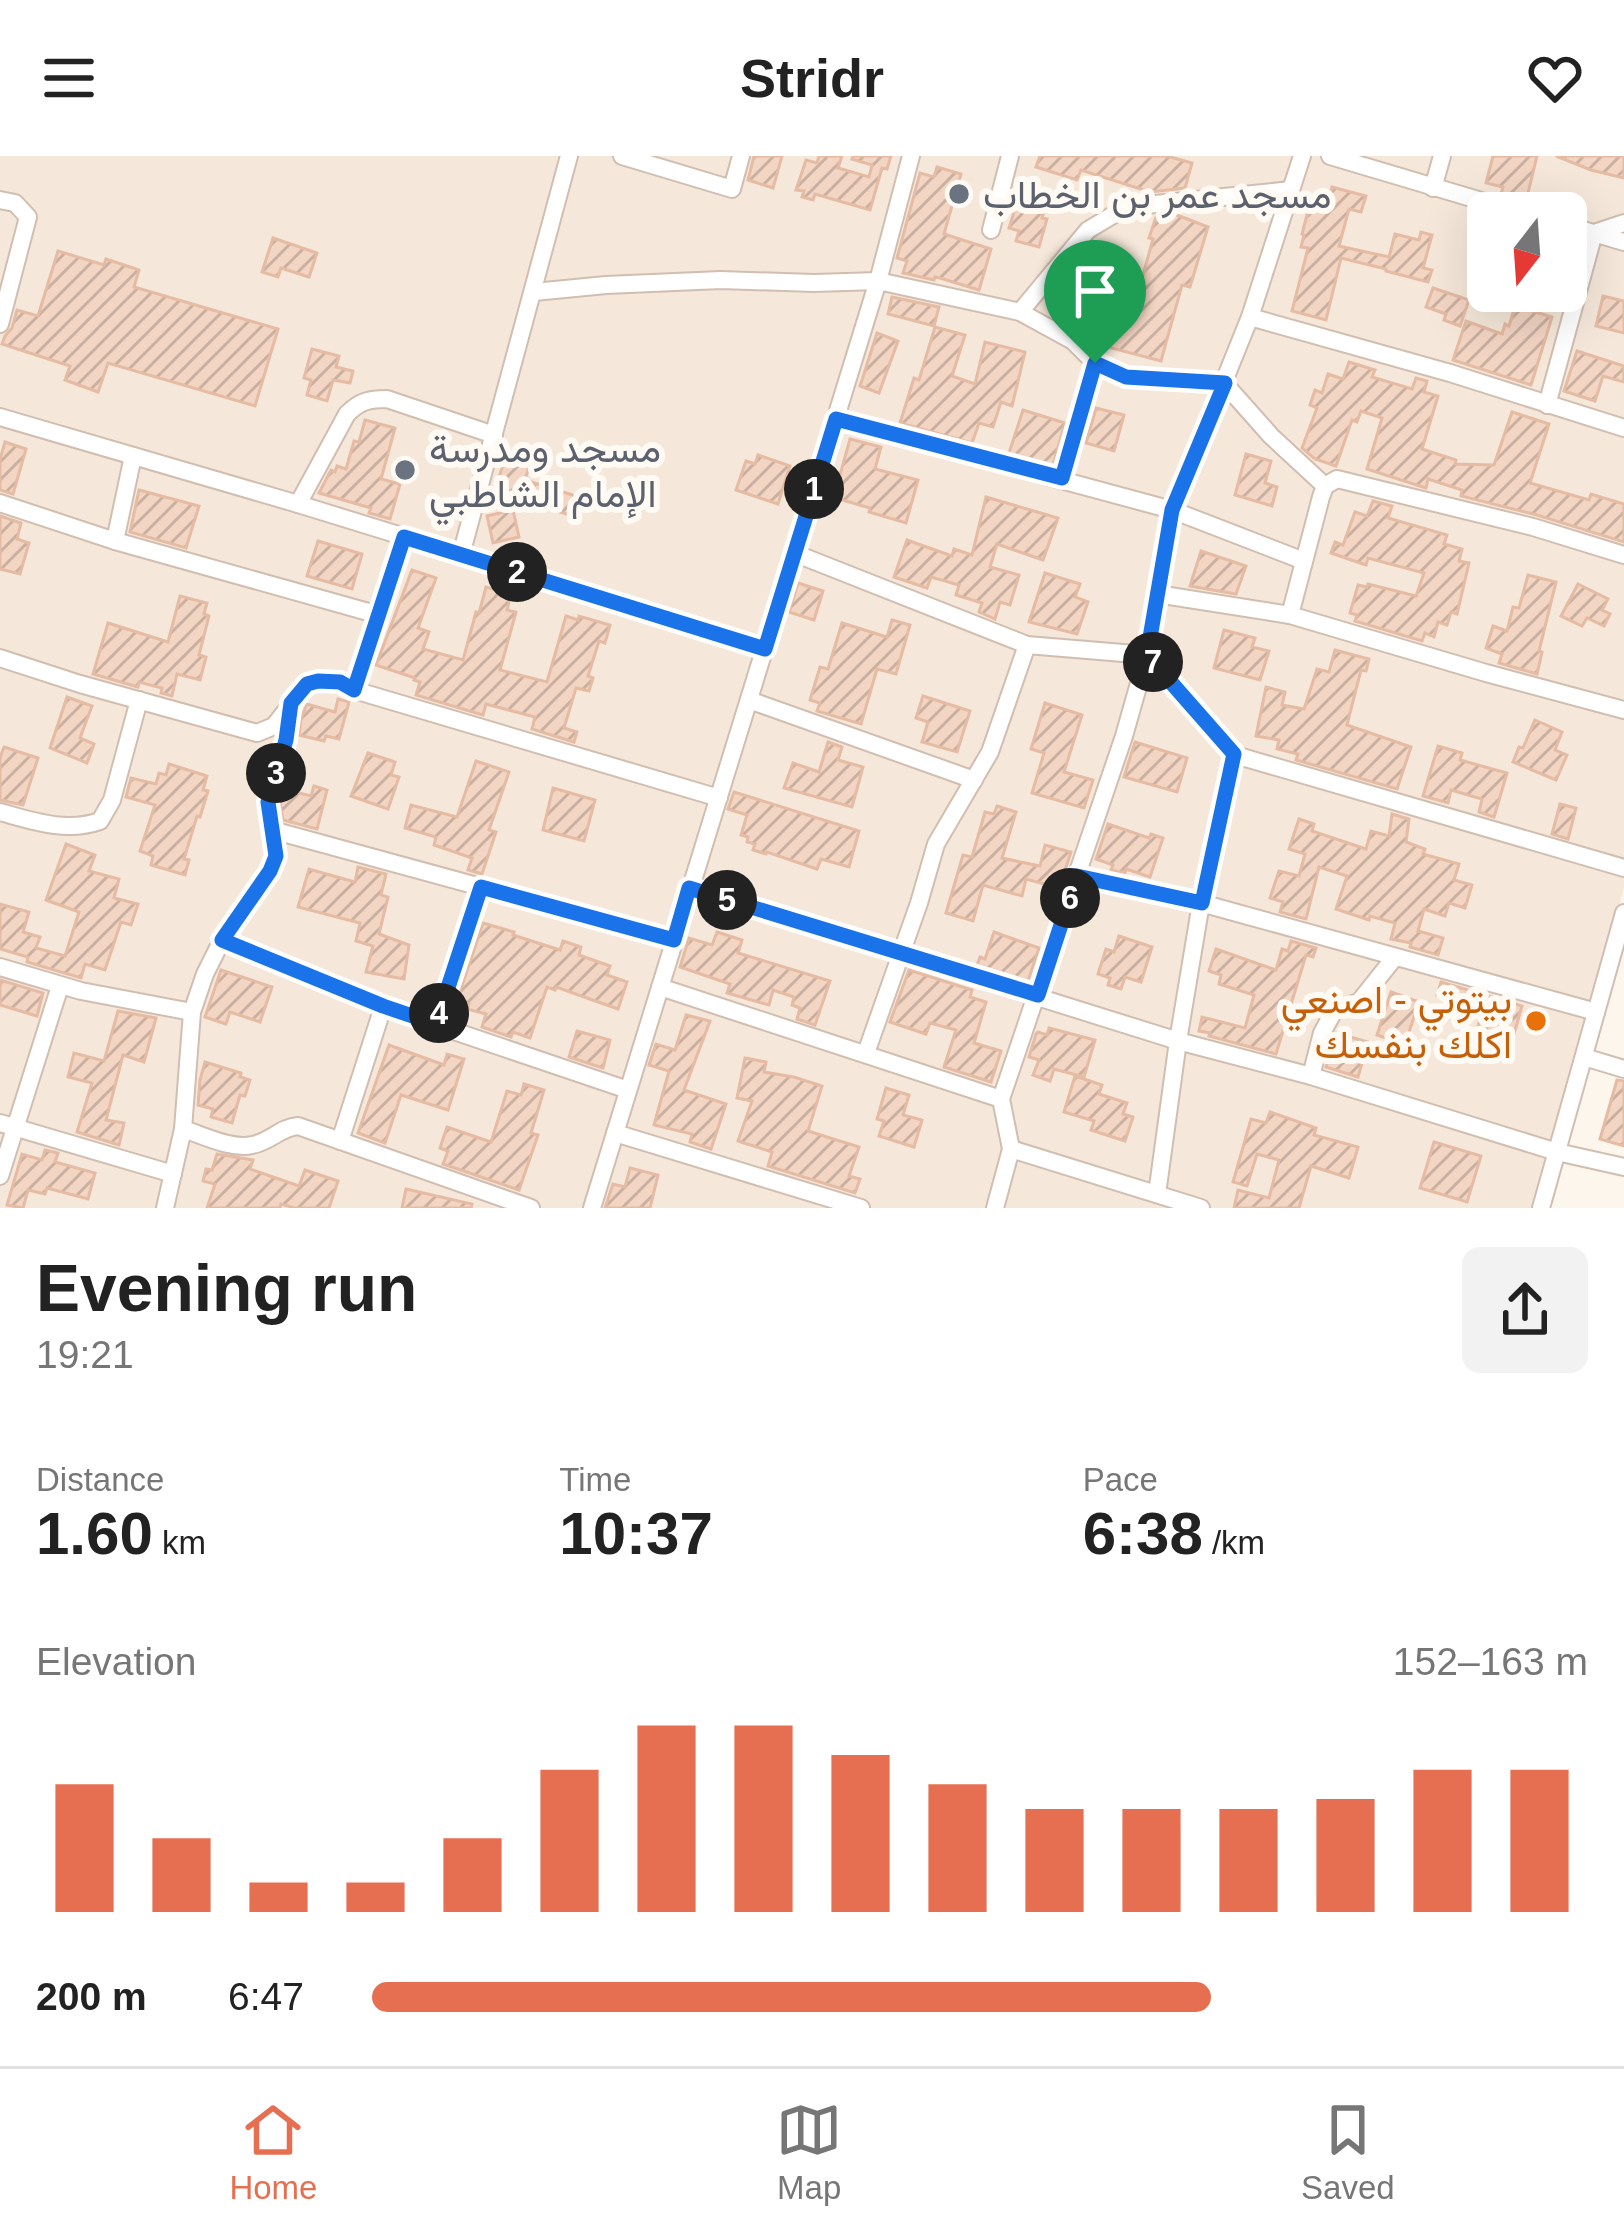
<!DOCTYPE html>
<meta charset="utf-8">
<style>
body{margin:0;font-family:Arial,Vazirmatn,sans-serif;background:#f2f2f2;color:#222;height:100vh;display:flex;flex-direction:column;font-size:45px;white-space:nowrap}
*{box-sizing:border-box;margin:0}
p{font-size:39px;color:#767676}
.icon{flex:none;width:66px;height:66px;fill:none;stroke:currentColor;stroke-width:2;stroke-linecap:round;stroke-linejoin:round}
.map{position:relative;height:1052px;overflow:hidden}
.panel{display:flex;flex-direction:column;background:#fff;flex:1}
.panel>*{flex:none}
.needle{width:78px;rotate:197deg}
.controls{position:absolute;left:1467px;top:36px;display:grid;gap:24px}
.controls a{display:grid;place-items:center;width:120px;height:120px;border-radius:18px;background:#fff;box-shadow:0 12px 48px #0002;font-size:60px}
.pin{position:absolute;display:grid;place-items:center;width:102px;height:102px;color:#fff;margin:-123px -51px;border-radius:50% 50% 50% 0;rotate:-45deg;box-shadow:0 0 12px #0007}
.pin .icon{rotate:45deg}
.km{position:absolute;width:60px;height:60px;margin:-30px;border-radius:50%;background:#222;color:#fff;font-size:33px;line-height:60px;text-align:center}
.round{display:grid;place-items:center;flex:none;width:126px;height:126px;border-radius:18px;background:#f2f2f2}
.overview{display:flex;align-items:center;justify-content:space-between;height:204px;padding:0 36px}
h1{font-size:66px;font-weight:700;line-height:90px}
.metrics{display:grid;grid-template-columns:repeat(3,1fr);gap:18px;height:204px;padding:12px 36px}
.metrics div{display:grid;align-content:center}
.metrics b{font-size:60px;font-weight:700}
.metrics small{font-size:33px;font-weight:400}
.metrics p{font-size:33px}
.chart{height:336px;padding:24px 36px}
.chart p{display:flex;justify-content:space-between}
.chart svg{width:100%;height:216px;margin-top:12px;stroke:#e76f51;stroke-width:6}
ul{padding:0 36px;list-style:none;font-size:39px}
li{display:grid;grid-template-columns:192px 144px 1fr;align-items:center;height:90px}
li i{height:30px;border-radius:15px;background:#e76f51}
header{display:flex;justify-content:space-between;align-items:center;height:156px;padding:0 36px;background:#fff;font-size:54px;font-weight:700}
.tabs{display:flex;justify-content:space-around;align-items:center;height:168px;border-top:3px solid #e0e0e0;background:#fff;font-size:33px;color:#767676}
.tabs a{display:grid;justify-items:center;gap:6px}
.tabs .on{color:#e76f51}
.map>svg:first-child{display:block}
</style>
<header><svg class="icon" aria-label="menu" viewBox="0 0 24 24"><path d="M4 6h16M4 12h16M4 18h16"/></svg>Stridr<svg class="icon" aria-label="heart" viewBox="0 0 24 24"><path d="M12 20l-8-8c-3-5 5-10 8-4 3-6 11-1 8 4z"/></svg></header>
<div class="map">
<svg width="1624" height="1052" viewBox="0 0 1624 1052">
<defs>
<pattern id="building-hatch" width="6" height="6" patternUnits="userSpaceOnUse" patternTransform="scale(3)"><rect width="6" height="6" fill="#f3d5c3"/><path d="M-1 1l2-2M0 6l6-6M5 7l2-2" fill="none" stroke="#cab0a1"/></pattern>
</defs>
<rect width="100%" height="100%" fill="#fdf6ec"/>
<path fill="#f5e8da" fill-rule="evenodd" d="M 0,0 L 1624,0 L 1624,731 L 1575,928 L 1538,1052 L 0,1052 ZM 1488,57 L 1566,57 L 1566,135 L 1488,135 Z"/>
<g fill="url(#building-hatch)" stroke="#e6bba3" stroke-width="3">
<polygon points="754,0 782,0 773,32 748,24"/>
<polygon points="819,0 842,0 838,12 869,21 872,9 852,3 853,0 891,0 887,13 882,12 870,54 815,38 813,44 802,41 804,35 796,34 806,4 817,7"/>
<polygon points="1040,0 1167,0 1192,7 1185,32 1150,36 1081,14 1077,24 1036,11"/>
<polygon points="1493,0 1537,0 1526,45 1501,38 1503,31 1486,27"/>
<polygon points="1556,0 1624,0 1624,22 1591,14"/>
<polygon points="937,11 961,18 944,78 991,93 979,134 940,122 935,121 934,124 903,117 907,105 897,102 920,17 934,21"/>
<polygon points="1332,31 1366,40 1361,56 1349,53 1339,90 1389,101 1395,78 1419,84 1421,76 1432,79 1423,112 1432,114 1428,126 1386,115 1386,113 1341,102 1326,164 1292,155 1308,92 1301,91 1304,79 1302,78 1309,51 1324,55"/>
<polygon points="1021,34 1048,42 1042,62 1047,63 1039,91 1016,85 1019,75 1009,72"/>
<polygon points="1177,59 1208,71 1190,131 1182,129 1161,205 1100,189 1098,192 1080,174 1081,170 1066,165 1080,123 1102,131 1097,146 1126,156 1132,135 1138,137 1153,83 1149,82 1156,61"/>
<polygon points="273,82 317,97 309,121 281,112 278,121 262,116"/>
<polygon points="58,95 104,109 106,103 139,114 134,131 278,173 255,250 108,207 98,236 65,224 70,210 2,188 5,180 12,172 17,154 38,160"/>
<polygon points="1433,132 1469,144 1460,170 1444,164 1446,158 1426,151"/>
<polygon points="1603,140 1624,145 1624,177 1596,170"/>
<polygon points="892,141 939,151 934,170 888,158"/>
<polygon points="1515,150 1552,161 1531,229 1453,204 1466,165 1502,178 1505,168 1509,170"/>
<polygon points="935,171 965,179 952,220 975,228 985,186 1025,196 1012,250 1001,246 993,271 979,267 972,287 900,267 914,222 919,224"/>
<polygon points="877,177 898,185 879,237 860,230"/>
<polygon points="312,193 339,200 336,211 353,215 350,227 333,224 327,245 307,239 311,224 304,222"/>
<polygon points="1577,195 1624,210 1624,226 1603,220 1595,245 1564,235"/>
<polygon points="1349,206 1375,214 1372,221 1412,233 1416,222 1427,225 1424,236 1438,240 1422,293 1456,304 1455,308 1494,309 1512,256 1549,268 1530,327 1589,344 1591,338 1624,348 1624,386 1537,359 1461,340 1462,334 1428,323 1426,332 1367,313 1382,262 1361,255 1357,266 1352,264 1336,310 1315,303 1302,292 1317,252 1310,249 1315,234 1322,237 1328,218 1343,223"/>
<polygon points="1096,252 1124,259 1114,295 1086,287"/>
<polygon points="1023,254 1065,267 1053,309 1009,297"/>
<polygon points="365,264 395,272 381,323 400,328 390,363 369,357 371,352 319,337 331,314 335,316 337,310 346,313 354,285 359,286"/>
<polygon points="850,283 881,291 875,313 918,324 906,367 869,356 870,352 825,339 832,317 840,319"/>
<polygon points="5,286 26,293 13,338 0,334 0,303"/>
<polygon points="508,294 532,301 525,324 579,341 573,360 494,336"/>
<polygon points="1246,298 1271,305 1265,327 1277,331 1272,350 1235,339"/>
<polygon points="758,299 790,310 778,348 736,334 746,305 755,308"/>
<polygon points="139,334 199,350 186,392 130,376"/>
<polygon points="986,341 1058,362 1043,404 997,388 990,411 1019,419 1010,449 1000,446 995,463 979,456 982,447 956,439 959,429 931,421 927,432 894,421 907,384 952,400 954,393 972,399"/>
<polygon points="1373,345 1392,350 1388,362 1447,379 1444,388 1462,393 1459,405 1469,407 1457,458 1451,456 1447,469 1438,466 1434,481 1425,477 1422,485 1355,465 1357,459 1350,457 1358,429 1367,431 1368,428 1416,440 1424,417 1368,402 1366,409 1331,397 1335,386 1343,389 1355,356 1367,360"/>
<polygon points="513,354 519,381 493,387 487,360"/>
<polygon points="0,360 21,367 17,383 29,387 20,418 0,413"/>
<polygon points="318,385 362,398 352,433 307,420"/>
<polygon points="1201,395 1246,410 1236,438 1190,430"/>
<polygon points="412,414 436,422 418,472 429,476 423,493 463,504 476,456 479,457 486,431 511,438 507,454 516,456 500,514 547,526 566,460 578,464 579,460 610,469 605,487 599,485 588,520 593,522 589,535 576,532 564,572 577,576 574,586 532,573 535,561 486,548 483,559 416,539 420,526 414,524 415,522 376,509"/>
<polygon points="1045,417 1080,428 1075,441 1088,446 1077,478 1029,466"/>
<polygon points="1528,419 1556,426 1539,495 1542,496 1537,518 1499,507 1502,498 1486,492 1493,470 1507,475 1513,451 1519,452"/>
<polygon points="798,427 823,435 814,464 789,456"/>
<polygon points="1578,428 1608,443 1602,454 1610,458 1604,470 1587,462 1582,470 1561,460"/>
<polygon points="180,440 207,447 204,458 209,460 199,499 206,501 200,524 177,518 172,540 161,537 162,532 139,526 138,531 93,518 108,467 168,486"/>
<polygon points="892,464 910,469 896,518 877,513 861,568 817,555 820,547 810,544 820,511 828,513 842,467 887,481"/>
<polygon points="1224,474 1255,482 1252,491 1269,495 1260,524 1214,512"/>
<polygon points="1335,494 1369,503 1366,515 1361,514 1347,569 1411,591 1397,633 1296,604 1298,598 1277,593 1279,584 1256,580 1266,531 1285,536 1282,549 1304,553 1317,513 1329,516"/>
<polygon points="923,540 970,555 957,596 922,586 928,566 916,562"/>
<polygon points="67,541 92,550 80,582 94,588 87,607 50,592"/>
<polygon points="338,543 349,546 339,583 326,580 324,585 299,579 301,563 307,548 335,556"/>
<polygon points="1045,547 1082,559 1064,616 1093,624 1084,652 1032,637 1044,597 1031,593"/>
<polygon points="1535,564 1562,576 1555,594 1567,599 1556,624 1513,606 1519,591 1523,592"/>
<polygon points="828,586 842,591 838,604 863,611 852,651 784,632 793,607 819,616"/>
<polygon points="1135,586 1187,602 1177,636 1124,621"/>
<polygon points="1438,590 1462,597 1460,604 1507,617 1494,661 1479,656 1482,643 1451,634 1448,647 1423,640"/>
<polygon points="4,591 38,602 23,649 0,644 0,602"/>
<polygon points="368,597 395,606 391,619 399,621 388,653 351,640"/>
<polygon points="476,605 509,616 489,674 496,676 482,718 468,714 472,702 434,689 436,681 405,672 411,649 457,661"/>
<polygon points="169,608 207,620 203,634 208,635 200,661 197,660 184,703 189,704 185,719 151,709 153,700 140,695 155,649 126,641 131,622 156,628 159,617 166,619"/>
<polygon points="314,630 327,634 317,673 283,664 280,647 284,633 311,640"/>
<polygon points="553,632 595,644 584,685 543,674"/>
<polygon points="734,636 859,675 849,711 821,703 817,713 767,696 766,698 753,694 755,688 747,686 748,681 741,679 747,659 728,653"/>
<polygon points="1560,648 1576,652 1568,683 1552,678"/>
<polygon points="997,650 1016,656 1002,702 1040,710 1045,689 1071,696 1059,732 1026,723 1022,740 983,729 973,765 946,757 963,699 972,701 985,656 994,658"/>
<polygon points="1392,658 1409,663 1406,686 1425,693 1423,698 1459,708 1454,724 1472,729 1465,752 1449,747 1445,760 1424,753 1418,775 1443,782 1438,799 1410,791 1411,787 1391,783 1395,767 1370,760 1369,764 1336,753 1347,720 1319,711 1306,763 1280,756 1283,746 1270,742 1279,715 1299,720 1305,698 1289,693 1299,663 1314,668 1312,675 1366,693 1371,675 1389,680"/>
<polygon points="1108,668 1149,682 1151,678 1163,682 1150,721 1126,713 1125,717 1111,714 1113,709 1096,703"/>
<polygon points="66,688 95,699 89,715 119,723 114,742 138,748 131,769 121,766 105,814 85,808 81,822 27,806 28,801 0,793 0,748 29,756 23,776 40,781 36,792 65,800 79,756 46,744"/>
<polygon points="358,711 386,718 381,739 388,741 379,778 409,789 404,823 366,816 373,790 356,785 360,767 298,751 309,713 355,726"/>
<polygon points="483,767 514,776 513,779 560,794 563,785 581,791 579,799 610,810 607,819 627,826 618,853 556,831 555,834 547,831 530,882 513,876 511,881 482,871 486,858 467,853 469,848 457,844"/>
<polygon points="717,776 742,784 738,797 830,825 815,869 797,863 800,852 792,849 794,841 773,834 769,849 727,837 730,828 680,811 689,782 712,789"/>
<polygon points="994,776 1039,792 1028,825 977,809 980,801 985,803"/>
<polygon points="1119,780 1152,791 1141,826 1125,821 1121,833 1108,829 1110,822 1098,818 1106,793 1114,796"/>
<polygon points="1291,785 1316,792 1313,801 1306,799 1276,898 1209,880 1210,877 1199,875 1202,861 1245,872 1254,839 1219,828 1221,819 1209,815 1216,793 1276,814 1282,793 1288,795"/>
<polygon points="221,814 272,831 260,866 230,856 226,868 205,861"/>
<polygon points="909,814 972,834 970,841 986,846 974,887 1001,895 991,926 944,911 956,874 930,867 926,878 890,866"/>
<polygon points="0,824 43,837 37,860 0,849"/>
<polygon points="1441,826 1522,850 1506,906 1471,896 1481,859 1458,852 1459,846 1437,839"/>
<polygon points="1391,836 1419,846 1405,888 1377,879"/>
<polygon points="118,855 156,862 144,906 123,899 106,964 124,967 119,989 77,976 92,927 68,921 74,897 104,905"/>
<polygon points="686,859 710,865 684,934 726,948 711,993 690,986 692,978 654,969 669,915 649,909 656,888 675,894"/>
<polygon points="1049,872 1095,884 1084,921 1054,913 1050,925 1033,919 1039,904 1029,901 1036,878 1038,876 1047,879"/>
<polygon points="577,875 610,884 603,912 569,901"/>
<polygon points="1336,877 1368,886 1358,921 1326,911"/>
<polygon points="389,889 444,909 447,898 464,903 448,954 401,939 385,987 358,977"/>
<polygon points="745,902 766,906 764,916 794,921 822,930 808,975 859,991 849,1020 860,1023 855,1037 768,1010 772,996 738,985 752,945 737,942"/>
<polygon points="205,906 241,917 240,921 250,924 245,940 240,939 232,967 211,961 213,953 198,949 200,924"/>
<polygon points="1075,920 1102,929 1099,938 1127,947 1123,958 1133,961 1125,985 1091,974 1094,965 1064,956"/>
<polygon points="1617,924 1624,925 1624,990 1600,983"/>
<polygon points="524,928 544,934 531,977 538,979 519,1034 443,1008 448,995 440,992 447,971 491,986 507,935 521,939"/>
<polygon points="886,932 909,939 903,959 922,964 914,991 879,980 884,965 877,963"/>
<polygon points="1270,956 1316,972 1314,979 1358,991 1349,1022 1311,1010 1299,1052 1234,1052 1238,1034 1269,1042 1279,1004 1257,998 1247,1030 1233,1026 1251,963 1266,967"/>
<polygon points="1434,986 1481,1000 1467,1046 1420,1032"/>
<polygon points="45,994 58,997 55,1006 95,1017 88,1043 47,1032 45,1038 28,1034 23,1052 7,1049 22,998 42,1004"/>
<polygon points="217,998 253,1004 250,1013 299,1030 305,1014 338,1025 329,1052 294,1052 281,1048 280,1052 207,1052 215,1028 203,1025 206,1013 212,1014"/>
<polygon points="630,1012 658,1019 650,1052 605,1052 613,1028 625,1031"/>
<polygon points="406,1033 472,1048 471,1052 402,1052"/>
</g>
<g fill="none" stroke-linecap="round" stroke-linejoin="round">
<g stroke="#d1beb0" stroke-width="20">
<g id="minor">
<polyline points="622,0 732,33 741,0"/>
<polyline points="1330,0 1522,57"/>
<polyline points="1433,32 1442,0"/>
<polyline points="0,44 15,47 28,61 0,168"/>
<polyline points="1566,69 1624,86"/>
<polyline points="991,74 1010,0"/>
<polyline points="534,136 606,129 721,124 814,127 878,125 1020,156 1073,185 1095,207"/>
<polyline points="1020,156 1088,74 1118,56 1136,50 1291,34"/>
<polyline points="1250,161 1450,217 1624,272"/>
<polyline points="1547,249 1594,77 1624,67"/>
<polyline points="0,261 298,348 765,492"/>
<polyline points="835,263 1172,354 1304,405"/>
<polyline points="1062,323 1095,207 1126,221 1224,227 1271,280 1325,330"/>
<polyline points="0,347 115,385 379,459"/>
<path d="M 298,348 L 347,258 C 360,245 369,243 387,243 L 494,279"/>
<polyline points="115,385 133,300"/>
<polyline points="794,397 1027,489 1147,499 1235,599 1624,712"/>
<polyline points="461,399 569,0"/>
<polyline points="1157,438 1290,459 1486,517 1624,554"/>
<polyline points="1290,459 1321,341 1325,330 1337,323 1533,371 1624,399"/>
<path d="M 0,502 L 80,528 L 257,577 L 274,570 L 307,528 C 326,523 337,524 354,534 L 719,642"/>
<polyline points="354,534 404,381"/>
<polyline points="749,544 974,624"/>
<path d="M 0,656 C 33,665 66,677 100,665 L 112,644 L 139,544"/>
<polyline points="272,674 675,784"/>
<polyline points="1077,720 1201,747 1596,856"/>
<polyline points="689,732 1178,885 1311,920 1557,996 1624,1011"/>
<polyline points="222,784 263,799 383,851 628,934"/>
<polyline points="0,811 81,835 192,856"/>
<polyline points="660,831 1001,943"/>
<polyline points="436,868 481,731"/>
<polyline points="866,897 919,747 936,688 990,596 1027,489"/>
<polyline points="1584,901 1624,913"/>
<polyline points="1311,920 1322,877 1335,853 1359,846 1395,801"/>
<polyline points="0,967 173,1018"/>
<path d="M 183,973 C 202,979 232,994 252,989 C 270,986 281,971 298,970 L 531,1052"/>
<polyline points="615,977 861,1052"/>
<polyline points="340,985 383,851"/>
<polyline points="1011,993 1201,1052"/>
<polyline points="0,1020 60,830"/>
<polyline points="1157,1038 1178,885 1201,747 1235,599"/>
<polyline points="165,1052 183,973 192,856 205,818 222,784 270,715 276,700 267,646 286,584 290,548"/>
<polyline points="592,1052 878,125 911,0"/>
<polyline points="995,1052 1011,993 1001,943 1124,580 1147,499 1172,354 1250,161 1302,0"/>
<polyline points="1541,1052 1624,757"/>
</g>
</g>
<use href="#minor" stroke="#fff" stroke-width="16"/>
</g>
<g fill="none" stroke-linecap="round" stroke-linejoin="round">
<g stroke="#fff" stroke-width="24">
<polygon id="route" points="1095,207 1126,221 1225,227 1172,354 1147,499 1234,598 1202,747 1077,720 1038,839 689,732 674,784 481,731 436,868 383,850 222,784 270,715 276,700 268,646 286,584 291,547 307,528 318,525 340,526 354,534 404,381 765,493 836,263 1062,322"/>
</g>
<use href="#route" stroke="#1a73e8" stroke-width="15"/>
</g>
<g fill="#6b7280" stroke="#fffaf3" stroke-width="4.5">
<circle cx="959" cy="38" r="12"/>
<circle cx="405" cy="314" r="12"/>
</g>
<circle fill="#e8710a" stroke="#fffaf3" stroke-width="4.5" cx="1536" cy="865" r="12"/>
<g text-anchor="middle" stroke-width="12" stroke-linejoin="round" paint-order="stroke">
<g font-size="39" fill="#5b616d" stroke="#fffaf3" text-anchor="start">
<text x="983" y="52">مسجد عمر بن الخطاب</text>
<text x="429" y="306">مسجد ومدرسة<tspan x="429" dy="45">الإمام الشاطبي</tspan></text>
</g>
<g font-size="39" fill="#c56008" stroke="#fffaf3" text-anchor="end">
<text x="1512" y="857">بيتوتي - اصنعي<tspan x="1512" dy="45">اكلك بنفسك</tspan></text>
</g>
</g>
</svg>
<div class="controls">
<a><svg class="needle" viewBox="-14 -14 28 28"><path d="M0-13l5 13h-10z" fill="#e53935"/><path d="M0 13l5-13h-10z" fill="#767676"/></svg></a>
</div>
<div class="pin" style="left:1095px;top:207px;background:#1e9e55"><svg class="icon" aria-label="arrive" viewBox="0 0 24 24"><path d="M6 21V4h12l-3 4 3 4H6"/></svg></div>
<b class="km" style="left:814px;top:333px">1</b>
<b class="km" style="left:517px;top:416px">2</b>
<b class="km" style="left:276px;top:617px">3</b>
<b class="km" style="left:439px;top:857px">4</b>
<b class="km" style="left:727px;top:744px">5</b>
<b class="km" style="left:1070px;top:742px">6</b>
<b class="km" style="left:1153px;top:506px">7</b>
</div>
<section class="panel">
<div class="overview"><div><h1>Evening run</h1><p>19:21</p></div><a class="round"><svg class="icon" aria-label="share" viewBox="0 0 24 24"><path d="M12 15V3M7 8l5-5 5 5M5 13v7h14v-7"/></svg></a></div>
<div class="metrics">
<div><p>Distance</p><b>1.60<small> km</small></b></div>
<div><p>Time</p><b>10:37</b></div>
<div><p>Pace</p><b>6:38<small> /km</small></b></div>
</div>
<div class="chart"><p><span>Elevation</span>152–163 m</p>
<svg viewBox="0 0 160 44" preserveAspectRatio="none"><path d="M5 44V18M15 44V29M25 44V38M35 44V38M45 44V29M55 44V15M65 44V6M75 44V6M85 44V12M95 44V18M105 44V23M115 44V23M125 44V23M135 44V21M145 44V15M155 44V15"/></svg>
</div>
<ul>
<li><b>200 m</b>6:47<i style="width:69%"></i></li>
</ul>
</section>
<nav class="tabs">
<a class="on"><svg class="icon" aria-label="home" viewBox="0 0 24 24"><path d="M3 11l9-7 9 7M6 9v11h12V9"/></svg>Home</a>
<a><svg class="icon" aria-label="map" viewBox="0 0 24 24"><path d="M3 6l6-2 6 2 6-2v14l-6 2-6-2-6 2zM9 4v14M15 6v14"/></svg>Map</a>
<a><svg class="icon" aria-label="saved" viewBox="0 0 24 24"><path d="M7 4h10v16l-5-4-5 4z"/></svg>Saved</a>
</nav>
